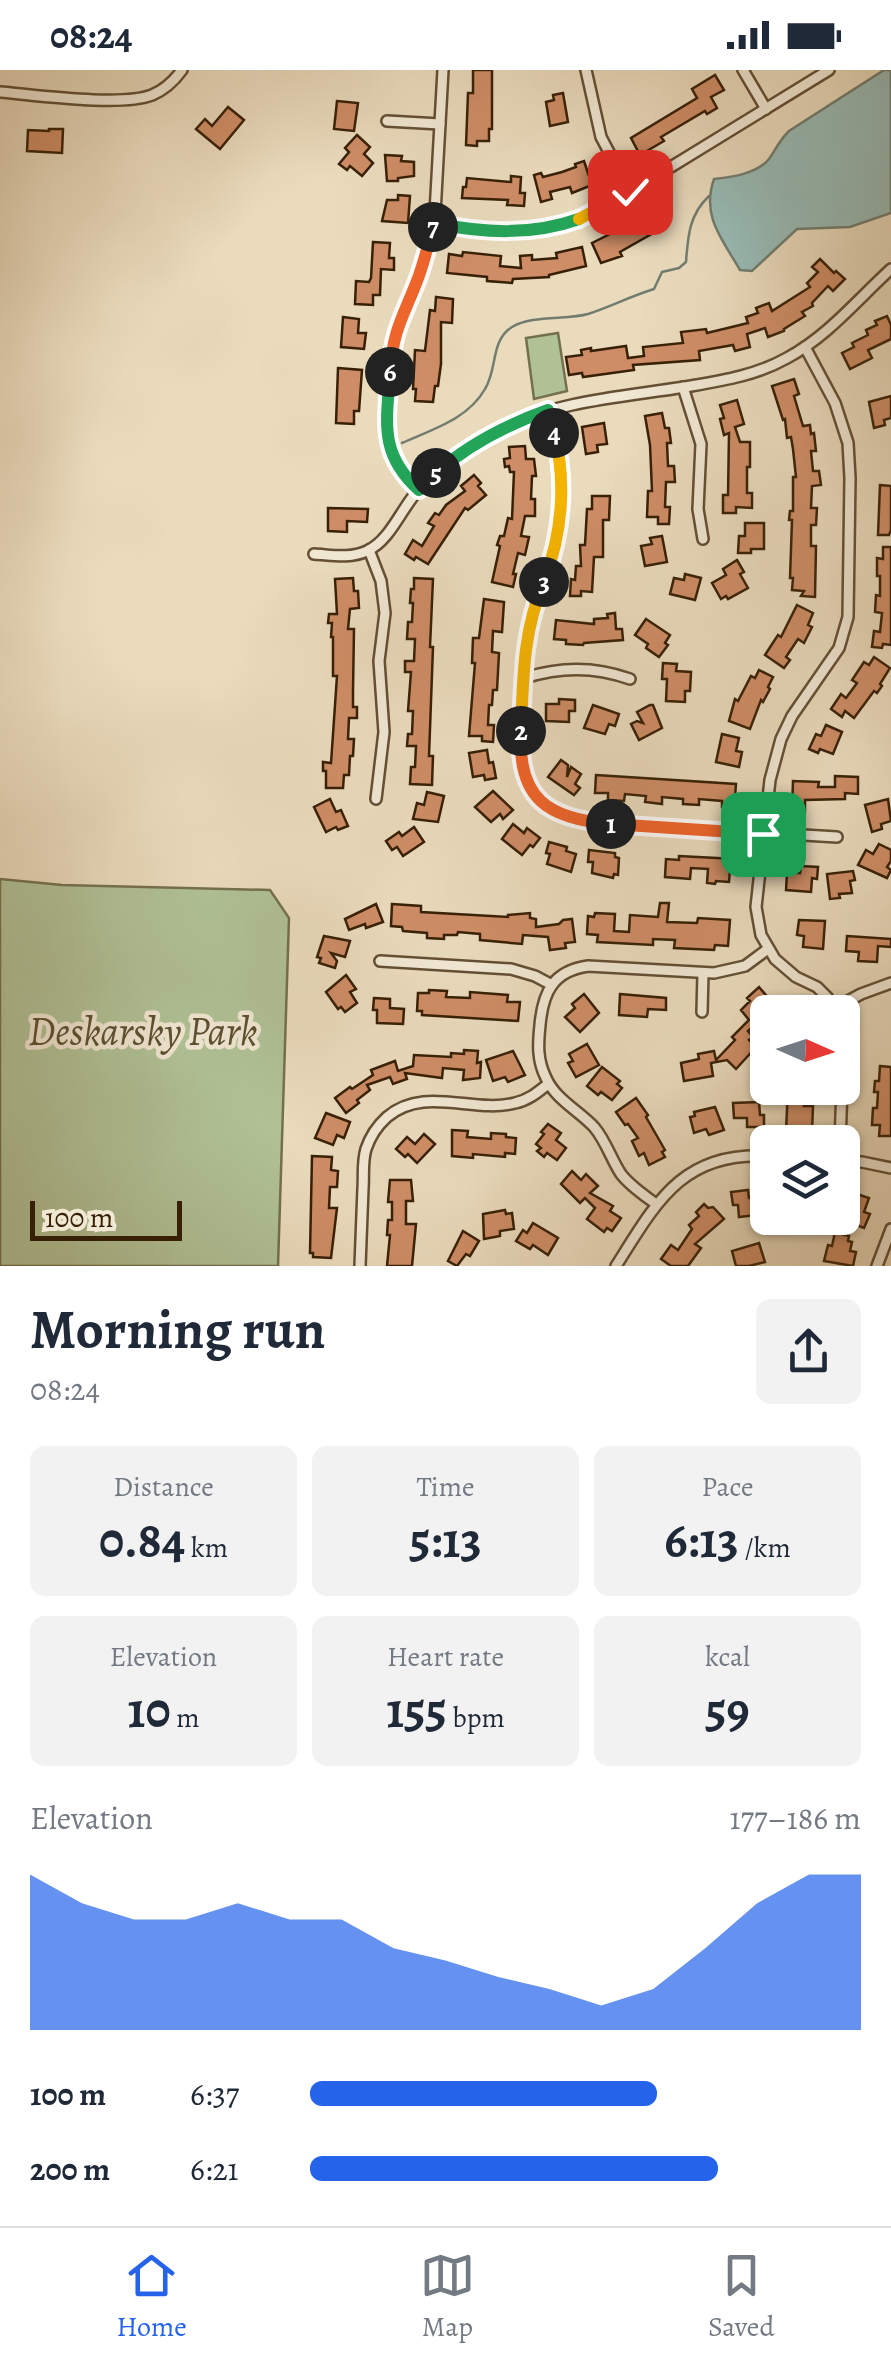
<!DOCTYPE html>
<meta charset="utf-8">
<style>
body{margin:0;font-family:Alegreya,serif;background:#f2f2f3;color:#1f2937;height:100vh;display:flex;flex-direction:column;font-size:38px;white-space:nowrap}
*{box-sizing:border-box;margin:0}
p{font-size:32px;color:#747a83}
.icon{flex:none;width:55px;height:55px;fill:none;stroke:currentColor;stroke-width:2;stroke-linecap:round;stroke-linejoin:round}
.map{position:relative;height:1196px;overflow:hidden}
.panel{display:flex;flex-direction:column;background:#fff;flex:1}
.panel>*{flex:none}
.needle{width:65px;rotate:93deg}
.tools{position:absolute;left:750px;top:925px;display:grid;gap:20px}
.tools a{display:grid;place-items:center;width:110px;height:110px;border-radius:15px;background:#fff;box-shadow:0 2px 8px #0004;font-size:50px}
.scale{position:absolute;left:30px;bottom:25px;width:152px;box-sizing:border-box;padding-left:10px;border:5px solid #382006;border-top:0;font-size:28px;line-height:35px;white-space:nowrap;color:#382006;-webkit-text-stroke:8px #f1e8d4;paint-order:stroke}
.pin{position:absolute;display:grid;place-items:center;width:85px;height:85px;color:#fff;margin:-42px;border-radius:20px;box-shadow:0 5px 15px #0006}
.km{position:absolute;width:50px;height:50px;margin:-25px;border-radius:50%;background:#222;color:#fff;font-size:28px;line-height:50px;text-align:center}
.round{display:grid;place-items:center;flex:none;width:105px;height:105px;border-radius:15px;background:#f2f2f3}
.head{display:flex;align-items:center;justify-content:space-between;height:170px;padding:0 30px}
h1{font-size:55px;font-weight:600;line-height:75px}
.metrics{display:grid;grid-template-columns:repeat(3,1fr);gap:15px;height:170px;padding:10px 30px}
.metrics div{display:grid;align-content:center;border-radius:15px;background:#f2f2f3;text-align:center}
.metrics b{font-size:50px;font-weight:600}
.metrics small{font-size:28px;font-weight:400}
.metrics p{font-size:28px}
.chart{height:280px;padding:20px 30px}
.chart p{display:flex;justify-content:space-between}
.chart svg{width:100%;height:180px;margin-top:10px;fill:#2563eb;opacity:.7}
ul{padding:0 30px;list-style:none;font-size:32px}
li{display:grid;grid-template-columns:160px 120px 1fr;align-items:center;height:75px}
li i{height:25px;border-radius:12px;background:#2563eb}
.status{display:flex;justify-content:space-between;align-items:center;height:70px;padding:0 50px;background:#fff;direction:ltr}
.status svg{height:28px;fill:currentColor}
.tabs{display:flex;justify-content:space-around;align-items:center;height:140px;border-top:2px solid #e0e1e3;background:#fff;font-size:28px;color:#747a83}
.tabs a{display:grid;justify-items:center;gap:5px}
.tabs .on{color:#2563eb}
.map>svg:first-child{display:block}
</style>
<div class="status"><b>08:24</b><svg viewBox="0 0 49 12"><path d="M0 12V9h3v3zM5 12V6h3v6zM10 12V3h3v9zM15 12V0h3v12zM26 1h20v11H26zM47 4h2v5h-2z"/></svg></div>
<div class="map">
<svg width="891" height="1196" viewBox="0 0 891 1196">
<rect width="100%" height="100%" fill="#eadbbd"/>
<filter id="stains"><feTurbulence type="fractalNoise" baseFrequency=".002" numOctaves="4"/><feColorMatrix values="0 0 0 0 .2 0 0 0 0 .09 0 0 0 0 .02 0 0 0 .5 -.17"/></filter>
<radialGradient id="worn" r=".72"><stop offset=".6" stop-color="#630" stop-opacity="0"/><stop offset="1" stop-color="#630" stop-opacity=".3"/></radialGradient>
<g fill="#b0c196" stroke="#74704e" stroke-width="2.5">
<polygon points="558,263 567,321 534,329 526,268"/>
<polygon points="0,809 62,815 270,820 289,848 278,1196 0,1196"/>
</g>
<path fill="#98bbb5" stroke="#727d6f" stroke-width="2.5" d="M 884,0 L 891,0 L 891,143 L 850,157 L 797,159 L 752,201 L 740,200 C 722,169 701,146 714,109 C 731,107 757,104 769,89 C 777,78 778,72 789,61 Z"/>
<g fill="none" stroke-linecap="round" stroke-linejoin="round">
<path stroke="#727d6f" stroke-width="2.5" d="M 402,373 C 433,359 468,349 485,319 C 498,298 490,271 512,257 C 531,245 567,250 588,244 C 610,237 631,226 654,219 L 662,202 L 679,198 L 686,192 C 688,166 689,145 709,126"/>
</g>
<g fill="#ce8d66" stroke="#382006" stroke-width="2.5">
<polygon points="473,0 492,0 492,59 489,59 489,71 477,71 477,76 466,75 468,23 473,23"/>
<polygon points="715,5 724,20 711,27 717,38 707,44 705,41 661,67 664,71 640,85 631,68 697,28 692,19"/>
<polygon points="563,23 568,52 550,56 546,32 554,30 553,25"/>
<polygon points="337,31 358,33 354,61 334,59"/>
<polygon points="228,37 244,50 220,79 196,59 205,49 212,56"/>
<polygon points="49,59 63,59 62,83 27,81 28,60 49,61"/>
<polygon points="357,65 370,77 364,84 373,93 362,106 350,96 347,100 339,94 349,82 345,78"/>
<polygon points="385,85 402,86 401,91 414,92 414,106 398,108 398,111 387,111"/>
<polygon points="584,91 592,115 572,123 570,117 550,122 552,129 541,132 534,105 541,103 543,107 562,102 576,97 575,94"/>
<polygon points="511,106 521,107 520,123 525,123 524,136 507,135 508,130 462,128 463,117 466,117 467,108 511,112"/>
<polygon points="398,125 410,126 408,153 382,151 387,130 398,130"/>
<polygon points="647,146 655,162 620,182 622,186 601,193 592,173 620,159 619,157 634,149 635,152"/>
<polygon points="373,172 390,173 389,188 394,188 394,200 381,199 380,225 373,225 373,235 355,234 356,211 369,212 371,208"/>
<polygon points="582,177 586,196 549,205 549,207 513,209 512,213 487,211 487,207 447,203 449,184 462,186 463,182 501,186 500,196 521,198 520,186 532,185 532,190 557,188 556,183"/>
<polygon points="820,189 834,203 836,201 845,209 833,221 828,216 812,233 813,236 802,242 805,246 784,259 784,261 768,267 765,258 747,264 750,277 735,281 733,275 699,281 700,290 633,295 634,300 583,307 582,303 569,305 566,287 582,285 581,280 591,278 591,281 626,276 628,288 644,286 643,277 683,273 681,262 706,259 707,263 748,253 746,247 758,243 756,238 769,233 772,241 810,217 807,213 818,202 812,197"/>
<polygon points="436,227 453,229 452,253 441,252 441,294 438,316 435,316 433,332 415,331 416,319 413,319 415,280 425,281 430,240 435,241"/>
<polygon points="887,246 891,255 891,269 868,280 872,288 850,299 842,283 854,277 852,273 868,265 866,260 877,255 875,251"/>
<polygon points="343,247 359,249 358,263 366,263 364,279 341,277"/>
<polygon points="338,298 362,300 359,341 354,341 354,354 336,353"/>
<polygon points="794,309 799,324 794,326 803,356 810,355 811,364 814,363 816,381 811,381 813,401 819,401 821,415 812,416 811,438 817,438 816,455 811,455 811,476 816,476 815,527 801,526 804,521 792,520 793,508 790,508 792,450 789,450 790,441 793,441 793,407 796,407 793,379 791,367 787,368 785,349 783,350 772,316"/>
<polygon points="891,326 891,348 884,350 885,355 874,358 869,332"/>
<polygon points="737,330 744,354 735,357 740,372 750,372 750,397 747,397 747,423 752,423 752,438 736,437 736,443 723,443 723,425 728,425 729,363 724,365 720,349 724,348 720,335"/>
<polygon points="662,343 665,358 669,358 671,373 667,373 668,396 674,396 675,412 666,412 665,437 670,437 669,454 658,454 658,447 647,447 648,421 652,421 650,375 645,346"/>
<polygon points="604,353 607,374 597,375 598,382 586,384 582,357"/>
<polygon points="525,376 526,389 534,389 536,406 532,406 531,429 535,429 535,446 525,446 521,466 529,467 525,485 518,483 513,504 516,504 513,517 492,512 500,476 497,475 500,466 504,466 508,448 512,449 514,402 510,402 509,396 505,397 504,389 510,388 509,377"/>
<polygon points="474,405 481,413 478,416 486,425 468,440 465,438 428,494 416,487 414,490 405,484 413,470 422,476 434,456 428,453 435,443 439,445 446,435 465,421 461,416"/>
<polygon points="880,415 891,416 891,460 889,465 878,465"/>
<polygon points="592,426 610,426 609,450 603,450 603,487 594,487 592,522 581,521 581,526 570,526 571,509 575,510 576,496 581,496 580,475 585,475 587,439 592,439"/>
<polygon points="328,438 368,439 367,452 347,451 347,462 328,461"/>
<polygon points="745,453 764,453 764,479 751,479 751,483 738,483 739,466 745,466"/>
<polygon points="662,466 667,492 645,496 641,476 652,474 650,468"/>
<polygon points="883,477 891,477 891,575 883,574 882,578 872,577 874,561 880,562 882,543 875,542 876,525 880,526 880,506 877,506 877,488 883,489"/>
<polygon points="737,490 744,502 740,504 748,518 728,529 726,526 721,529 712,513 726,505 723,499"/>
<polygon points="685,504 701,508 695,530 670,524 674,508 684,510"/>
<polygon points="353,508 354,521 358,521 359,538 350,539 348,559 354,559 353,621 353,637 357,637 357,648 349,648 348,669 354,669 353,686 350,686 349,705 344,705 343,718 326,718 326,701 323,701 323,692 331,693 337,606 333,606 333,567 331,567 332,553 328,553 329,544 337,544 335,509"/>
<polygon points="414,508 433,509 430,577 433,577 429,686 433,686 432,715 410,714 411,697 415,697 416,676 407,676 408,664 412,664 413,641 408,641 411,602 405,602 405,591 414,591 415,569 407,569 408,552 412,552 413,533 410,533 411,519 414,519"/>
<polygon points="484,529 504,532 502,562 493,561 492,582 499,583 497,620 493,620 492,635 489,635 488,655 494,655 493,672 482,671 482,666 469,666 475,593 472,593 473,568 479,568"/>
<polygon points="797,535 813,543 808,555 812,557 804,573 798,569 786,587 790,590 784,598 765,585 778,565 781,567"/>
<polygon points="615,543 616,559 622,559 623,570 584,573 583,575 566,574 566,570 554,569 556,550 594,554 594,549 608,548 607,544"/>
<polygon points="646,549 670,565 665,573 668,575 659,587 646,578 648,574 635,565"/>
<polygon points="874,587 890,598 880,614 882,616 877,623 874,621 854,648 845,641 842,647 831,639 841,624 846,628 857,613 852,610 864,592 869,595"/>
<polygon points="663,593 677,594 676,601 691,602 690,621 685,621 685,632 666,631 667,609 662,609"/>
<polygon points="759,600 773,607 768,617 770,619 763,632 761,630 750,659 729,651 735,629 738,631 751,606 755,608"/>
<polygon points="559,629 575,630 575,641 569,641 569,652 546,651 546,634 559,634"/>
<polygon points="593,635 619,644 615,656 609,654 605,664 584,658"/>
<polygon points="650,635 653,635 662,658 639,670 631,654 637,651 643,653 637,642"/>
<polygon points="826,655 842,662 833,684 820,679 818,683 809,679 816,664 821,666"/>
<polygon points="722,664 739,668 736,681 742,682 739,697 716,692"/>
<polygon points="487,680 489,693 493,692 496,708 485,710 484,705 473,707 469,683"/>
<polygon points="561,690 568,695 567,707 571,697 581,704 575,714 580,718 574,725 548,707"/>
<polygon points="596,705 736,714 735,727 740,727 739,738 722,737 722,731 699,729 699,735 683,734 683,729 662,727 662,734 645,732 646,726 625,724 624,731 608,730 608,723 595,723"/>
<polygon points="835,706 858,707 858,724 845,723 845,729 805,730 805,741 792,740 793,711 819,712 818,717 835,717"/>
<polygon points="493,721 513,740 503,749 500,744 491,752 475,737"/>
<polygon points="427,722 444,726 438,752 413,749 417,733 424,735"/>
<polygon points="330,729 336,742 341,740 348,756 338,760 336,757 326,762 314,737"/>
<polygon points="888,729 891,751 881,754 882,759 872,762 865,735"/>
<polygon points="513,754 524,763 527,758 540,768 533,777 530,775 522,785 502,769"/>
<polygon points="414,757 424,772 403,786 397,777 392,780 386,771 399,762 402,766"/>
<polygon points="549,772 567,777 566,781 576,784 571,802 547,794 550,784 546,783"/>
<polygon points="879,774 891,780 891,791 887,797 891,800 887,808 858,795 866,780 873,784"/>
<polygon points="589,780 615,783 615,787 619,788 618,805 614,804 613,808 592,803 593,792 588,792"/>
<polygon points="679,786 735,789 735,800 730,800 729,812 716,811 715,814 707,813 708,799 691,798 690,809 665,807 666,789 679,790"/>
<polygon points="801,796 818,797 817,809 812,808 811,822 786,820 787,803 800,803"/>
<polygon points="853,801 855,810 850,811 852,823 839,824 840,828 830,829 827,804"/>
<polygon points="660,833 669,833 667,852 697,853 698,848 730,850 728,876 715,875 714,880 674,878 675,870 653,869 653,875 597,872 598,865 587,864 588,846 594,847 595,843 615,844 614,861 629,862 630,845 658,847"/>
<polygon points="376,834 383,852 366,858 365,854 349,860 345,849"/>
<polygon points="392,834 421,836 421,842 508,847 508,845 530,843 530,848 536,849 536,857 559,854 563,850 572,849 575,872 565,873 566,878 550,880 548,867 523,865 522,874 480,870 480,864 458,862 457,865 444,865 444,869 427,868 427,863 403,861 402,857 391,856"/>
<polygon points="799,850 825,851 823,879 803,877 804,866 797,865"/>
<polygon points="324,866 350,871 345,887 331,883 337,891 335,898 319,893 321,888 317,887"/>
<polygon points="847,866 891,869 891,877 878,876 877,892 858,891 859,882 846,881"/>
<polygon points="346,905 356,919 350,922 357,933 345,942 341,937 338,939 326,922"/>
<polygon points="759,917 775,936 748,961 753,967 749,970 756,977 736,999 727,990 711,993 713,1006 684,1011 681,993 699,989 698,984 714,981 716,990 735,970 732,967 749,950 741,940 750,931 747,928"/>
<polygon points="429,920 447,921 446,927 470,928 470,922 508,925 507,932 520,932 518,951 422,945 422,941 417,941 418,923 429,923"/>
<polygon points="584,924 599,943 580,962 565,947 575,938 572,934"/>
<polygon points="620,924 666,928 666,940 648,939 647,947 619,945"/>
<polygon points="374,928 390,929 390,938 404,939 403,954 377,953 377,940 373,940"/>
<polygon points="587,974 599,995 576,1007 568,993 573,991 569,984"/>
<polygon points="464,980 478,981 477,993 481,992 480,1008 463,1010 464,1000 443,998 442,1008 405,1003 407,1009 393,1014 390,1007 367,1015 370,1020 357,1030 359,1033 346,1043 335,1028 350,1017 352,1019 373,1005 371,1000 395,991 398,1001 413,996 414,985 451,987 451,983 464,984"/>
<polygon points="513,981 525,1005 508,1012 505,1007 493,1011 486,990"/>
<polygon points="880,996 891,997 891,1066 879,1066 880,1055 872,1055 873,1038 877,1038 878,1022 874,1022 875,1011 879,1011"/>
<polygon points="602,997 620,1011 617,1014 622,1018 612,1030 601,1022 598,1025 587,1016"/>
<polygon points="788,1018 805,1018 804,1036 813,1036 812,1062 786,1061"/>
<polygon points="636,1028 648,1045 646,1047 665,1080 662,1082 665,1087 649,1095 644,1083 639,1086 632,1071 638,1068 628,1054 625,1055 616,1042"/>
<polygon points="759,1032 760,1045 764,1045 764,1057 747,1057 747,1048 734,1048 733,1033"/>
<polygon points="715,1037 724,1060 709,1065 706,1059 694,1063 690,1047 695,1046 694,1042"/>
<polygon points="326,1043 350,1052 344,1068 337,1065 333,1075 315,1068"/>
<polygon points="548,1054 561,1063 556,1070 566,1078 557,1090 547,1083 544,1087 537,1081 541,1078 536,1074 544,1064 541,1062"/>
<polygon points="452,1060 468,1061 467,1067 491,1069 491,1063 506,1064 506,1067 516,1068 515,1084 505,1083 505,1087 473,1084 473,1088 452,1086"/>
<polygon points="424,1064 435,1074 417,1093 408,1084 405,1087 396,1079 407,1067 415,1074"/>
<polygon points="312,1086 332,1087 331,1100 338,1101 337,1117 330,1117 329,1138 337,1138 331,1188 313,1187 313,1183 310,1183"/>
<polygon points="572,1101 581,1110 586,1104 598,1116 590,1123 613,1136 610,1141 621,1148 612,1161 607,1158 604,1162 587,1149 595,1138 585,1128 580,1133 561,1114"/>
<polygon points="390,1110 411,1110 413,1131 406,1131 406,1154 416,1154 412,1196 387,1196 390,1165 387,1165 388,1150 392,1150 392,1132 388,1132"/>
<polygon points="748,1120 749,1128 763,1128 765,1144 739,1147 738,1135 733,1135 731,1122"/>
<polygon points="854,1123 869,1128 864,1142 870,1144 864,1158 840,1149 846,1133 850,1128 852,1129"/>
<polygon points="704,1134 708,1138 713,1137 724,1149 695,1174 701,1178 688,1196 671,1196 661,1189 671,1175 678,1180 692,1159 689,1155 699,1146 696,1142"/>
<polygon points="505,1140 506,1144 512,1143 514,1159 500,1161 500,1166 484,1169 483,1144"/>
<polygon points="533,1153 558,1168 548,1185 533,1175 530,1179 516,1171 523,1160 527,1163"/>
<polygon points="463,1161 479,1171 470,1186 466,1184 457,1196 448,1191"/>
<polygon points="835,1162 849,1166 848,1171 852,1172 850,1181 856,1182 853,1196 824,1191 828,1175 832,1176"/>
<polygon points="759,1173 765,1192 749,1196 736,1196 732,1181"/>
</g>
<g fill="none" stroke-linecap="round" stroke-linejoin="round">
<g stroke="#644f34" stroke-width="14">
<g id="street">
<polyline points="586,0 601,67 630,122"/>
<polyline points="743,0 766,39"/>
<path d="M 0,22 C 36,25 121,37 152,25 C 164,20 174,11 182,0"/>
<polyline points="387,51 440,54"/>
<path d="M 434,153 C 496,166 546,166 604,138 L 829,0"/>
<polyline points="805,277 835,333 848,373 850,408 848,547 839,578 792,646 781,669 770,710 756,837 761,865 775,889 796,907 817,917 827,927 837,942"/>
<polyline points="683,317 701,374 698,439 703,469"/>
<path d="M 548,340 C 560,380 565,419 559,461 C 554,492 538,518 530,548 C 524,573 524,599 523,624 C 519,683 510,735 583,752 L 837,767"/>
<path d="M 419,420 C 401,403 390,387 386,363 L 393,270 L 398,252 L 425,189 L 435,143 L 443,0"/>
<polyline points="369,480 381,511 385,543 379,591 384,662 376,729"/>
<path d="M 314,484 C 332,485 349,489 367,481 C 389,471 400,442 415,424 C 438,397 468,375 500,359 C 557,331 622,327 685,317 C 720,311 755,306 787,288 C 828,266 857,230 891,199"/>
<path d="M 524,608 C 560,597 593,596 630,609"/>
<polyline points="380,891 511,899 535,906 552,915"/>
<polyline points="835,938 861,924 891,913"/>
<polyline points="702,942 703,903"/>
<polyline points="842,959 845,976 842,1016"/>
<polyline points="840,1072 842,1018"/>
<polyline points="842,1091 862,1092 891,1098"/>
<path d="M 656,1134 C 644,1125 630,1116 621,1104 C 611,1089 606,1071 594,1057 C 578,1040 556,1030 546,1008 C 537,990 538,974 540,955 C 543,922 553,901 588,896 L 714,903 L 745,896 L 768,879"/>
<path d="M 360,1196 C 361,1170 362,1144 363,1118 C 364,1105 362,1092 366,1079 C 370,1067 377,1056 387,1047 C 424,1015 473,1044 515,1033 C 529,1030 538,1022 548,1014"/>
<path d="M 616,1196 C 656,1133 682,1081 768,1086"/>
<polyline points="877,1196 891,1159"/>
</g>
</g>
<use href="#street" stroke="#f1e8d4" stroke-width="9"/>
</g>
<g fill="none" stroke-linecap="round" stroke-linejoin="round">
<g stroke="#fff" stroke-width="20">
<polyline id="split-1" points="611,754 763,764"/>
</g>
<g stroke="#fff" stroke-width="20">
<path id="split-2" d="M 521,661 C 517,729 548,749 611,754"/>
</g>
<g stroke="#fff" stroke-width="20">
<path id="split-3" d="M 521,661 C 523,609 523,560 544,512"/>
</g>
<g stroke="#fff" stroke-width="20">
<path id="split-4" d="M 544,512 C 562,463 567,413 554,363"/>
</g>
<g stroke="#fff" stroke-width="20">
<path id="split-5" d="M 436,403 C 469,374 506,355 548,340 L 554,363"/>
</g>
<g stroke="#fff" stroke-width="20">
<path id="split-6" d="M 390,302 C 387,351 378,383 419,420 L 436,403"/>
</g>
<g stroke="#fff" stroke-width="20">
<path id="split-7" d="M 390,302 C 393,260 403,247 417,211 C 424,193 428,175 433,157"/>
</g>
<g stroke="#fff" stroke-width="20">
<path id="split-8" d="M 433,157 L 434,153 C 483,163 531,166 579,149"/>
</g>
<g stroke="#fff" stroke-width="20">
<polyline id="split-9" points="579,149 630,122"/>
</g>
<use href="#split-1" stroke="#f0652b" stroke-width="12"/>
<use href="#split-2" stroke="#f0652b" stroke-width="12"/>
<use href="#split-3" stroke="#f5b400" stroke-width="12"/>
<use href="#split-4" stroke="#f5b400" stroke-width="12"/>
<use href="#split-5" stroke="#22a559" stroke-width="12"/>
<use href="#split-6" stroke="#22a559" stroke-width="12"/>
<use href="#split-7" stroke="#f0652b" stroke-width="12"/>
<use href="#split-8" stroke="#22a559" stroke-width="12"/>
<use href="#split-9" stroke="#f5b400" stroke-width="12"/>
</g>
<g text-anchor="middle" stroke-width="9" stroke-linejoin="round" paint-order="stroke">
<g font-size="40" font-style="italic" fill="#5c5031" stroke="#f1e8d4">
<text x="143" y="975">Deskarsky Park</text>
</g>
</g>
<rect width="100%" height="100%" filter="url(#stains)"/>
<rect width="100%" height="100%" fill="url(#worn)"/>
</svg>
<div class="tools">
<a><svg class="needle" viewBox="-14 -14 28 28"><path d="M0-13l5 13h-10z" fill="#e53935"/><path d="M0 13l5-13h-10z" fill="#747a83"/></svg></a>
<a><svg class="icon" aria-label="layers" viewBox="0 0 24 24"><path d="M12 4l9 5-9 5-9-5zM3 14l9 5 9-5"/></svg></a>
</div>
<div class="scale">100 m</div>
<div class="pin" style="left:763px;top:764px;background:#1e9e55"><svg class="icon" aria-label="arrive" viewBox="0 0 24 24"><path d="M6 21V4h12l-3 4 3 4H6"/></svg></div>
<div class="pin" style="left:630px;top:122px;background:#d93025"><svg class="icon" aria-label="check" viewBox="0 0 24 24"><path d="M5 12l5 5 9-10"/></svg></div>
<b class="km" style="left:611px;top:754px">1</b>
<b class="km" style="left:521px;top:661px">2</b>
<b class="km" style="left:544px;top:512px">3</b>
<b class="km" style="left:554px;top:363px">4</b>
<b class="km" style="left:436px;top:403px">5</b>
<b class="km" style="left:390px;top:302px">6</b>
<b class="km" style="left:433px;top:157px">7</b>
</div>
<section class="panel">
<div class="head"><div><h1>Morning run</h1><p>08:24</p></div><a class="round"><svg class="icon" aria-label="share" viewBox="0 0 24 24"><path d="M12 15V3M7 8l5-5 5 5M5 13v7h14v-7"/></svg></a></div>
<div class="metrics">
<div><p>Distance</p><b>0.84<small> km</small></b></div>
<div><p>Time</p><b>5:13</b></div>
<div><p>Pace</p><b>6:13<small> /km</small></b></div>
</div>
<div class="metrics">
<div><p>Elevation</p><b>10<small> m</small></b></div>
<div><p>Heart rate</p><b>155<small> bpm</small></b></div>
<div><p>kcal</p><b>59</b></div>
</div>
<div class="chart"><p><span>Elevation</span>177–186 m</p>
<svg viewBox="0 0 160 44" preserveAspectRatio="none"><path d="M0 44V6L10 13L20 17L30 17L40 13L50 17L60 17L70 24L80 27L90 31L100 34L110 38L120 34L130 24L140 13L150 6L160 6V44z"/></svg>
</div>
<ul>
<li><b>100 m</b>6:37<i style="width:63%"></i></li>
<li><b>200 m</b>6:21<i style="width:74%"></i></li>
</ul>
</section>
<nav class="tabs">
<a class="on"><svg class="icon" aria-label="home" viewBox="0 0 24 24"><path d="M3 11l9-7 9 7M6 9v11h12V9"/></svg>Home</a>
<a><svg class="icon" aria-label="map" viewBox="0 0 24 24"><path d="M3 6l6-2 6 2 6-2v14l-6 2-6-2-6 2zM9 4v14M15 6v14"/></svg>Map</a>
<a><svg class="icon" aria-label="saved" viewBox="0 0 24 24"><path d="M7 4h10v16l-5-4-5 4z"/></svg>Saved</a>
</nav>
